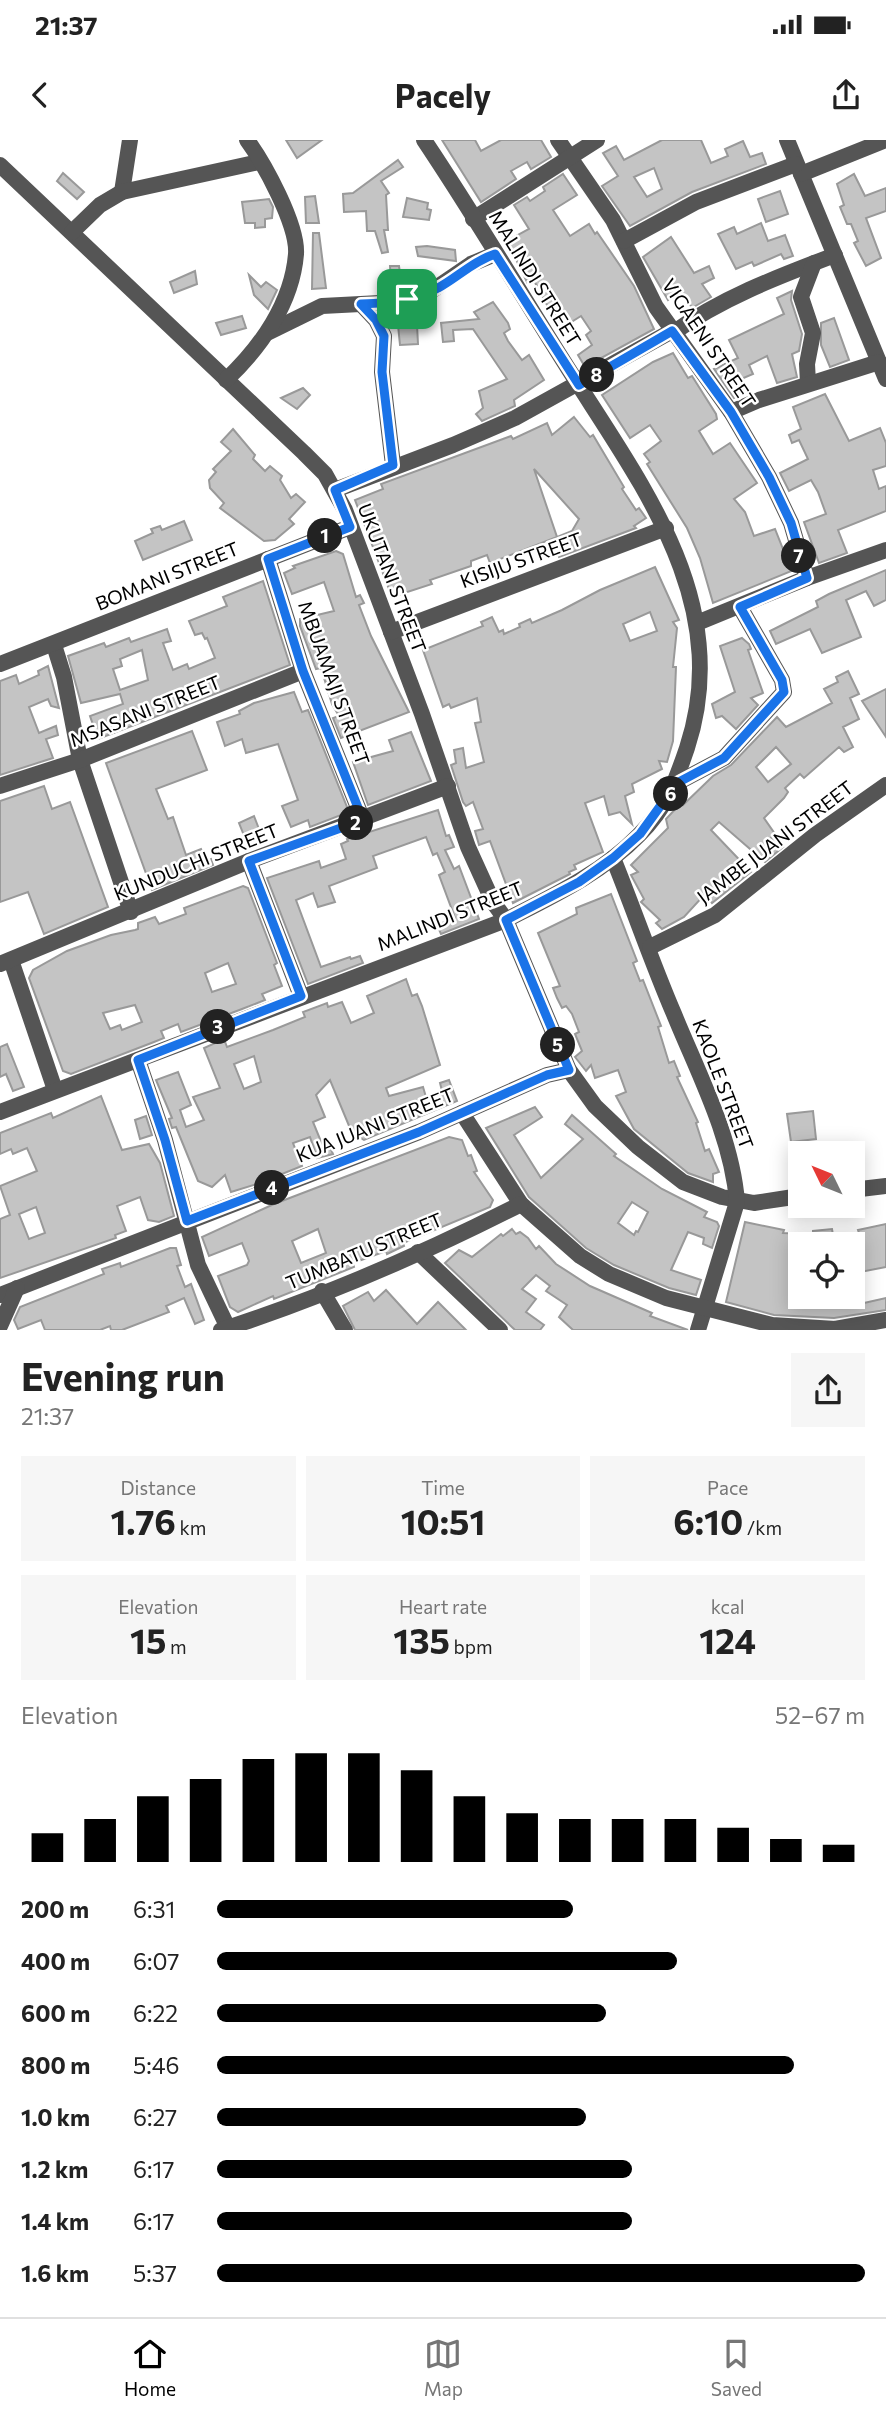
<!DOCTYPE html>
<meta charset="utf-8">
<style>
body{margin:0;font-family:Commissioner,sans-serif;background:#f6f6f6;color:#222;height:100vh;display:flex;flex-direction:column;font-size:26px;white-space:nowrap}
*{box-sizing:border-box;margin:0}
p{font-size:23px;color:#767676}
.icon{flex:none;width:38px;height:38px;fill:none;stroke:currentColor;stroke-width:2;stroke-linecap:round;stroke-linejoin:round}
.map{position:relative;height:1190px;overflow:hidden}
.details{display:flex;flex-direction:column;background:#fff;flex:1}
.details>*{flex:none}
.needle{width:46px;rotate:313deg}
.fabs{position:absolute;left:788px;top:1001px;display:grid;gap:14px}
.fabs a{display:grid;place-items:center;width:77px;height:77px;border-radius:0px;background:#fff;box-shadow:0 4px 18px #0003;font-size:35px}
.pin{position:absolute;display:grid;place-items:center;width:60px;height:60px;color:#fff;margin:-30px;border-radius:14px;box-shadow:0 4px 10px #0006}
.km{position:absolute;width:35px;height:35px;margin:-18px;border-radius:50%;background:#222;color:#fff;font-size:19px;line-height:35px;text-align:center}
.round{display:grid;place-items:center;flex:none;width:74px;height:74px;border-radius:0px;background:#f6f6f6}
.head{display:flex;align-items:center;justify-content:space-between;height:119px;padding:0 21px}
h1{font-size:38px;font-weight:700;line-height:52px}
.figures{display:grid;grid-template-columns:repeat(3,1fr);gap:10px;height:119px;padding:7px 21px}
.figures div{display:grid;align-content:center;border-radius:0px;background:#f6f6f6;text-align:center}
.figures b{font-size:35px;font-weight:700}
.figures small{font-size:19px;font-weight:400}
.figures p{font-size:19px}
.chart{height:196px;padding:14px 21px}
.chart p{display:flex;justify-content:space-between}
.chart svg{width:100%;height:126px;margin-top:7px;stroke:#000;stroke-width:6}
ul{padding:0 21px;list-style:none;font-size:23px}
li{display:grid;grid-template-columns:112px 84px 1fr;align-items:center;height:52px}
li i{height:18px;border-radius:9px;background:#000}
.status{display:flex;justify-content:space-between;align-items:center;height:49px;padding:0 35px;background:#fff;direction:ltr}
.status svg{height:19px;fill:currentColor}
header{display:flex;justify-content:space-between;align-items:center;height:91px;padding:0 21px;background:#fff;font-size:32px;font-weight:700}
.menu{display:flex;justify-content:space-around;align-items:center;height:98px;border-top:2px solid #e0e0e0;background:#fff;font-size:19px;color:#767676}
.menu a{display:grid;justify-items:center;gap:4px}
.menu .active{color:#000}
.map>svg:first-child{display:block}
</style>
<div class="status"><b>21:37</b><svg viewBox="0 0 49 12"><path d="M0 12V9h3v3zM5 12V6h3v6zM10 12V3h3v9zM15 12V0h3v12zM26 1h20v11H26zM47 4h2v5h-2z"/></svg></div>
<header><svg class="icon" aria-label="back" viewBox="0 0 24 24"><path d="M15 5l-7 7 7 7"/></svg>Pacely<svg class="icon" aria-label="share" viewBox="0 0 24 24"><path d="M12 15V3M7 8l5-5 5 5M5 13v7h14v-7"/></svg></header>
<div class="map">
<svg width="886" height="1190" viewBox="0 0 886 1190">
<rect width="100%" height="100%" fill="#fff"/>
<g fill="#c4c4c4" stroke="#999" stroke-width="2" fill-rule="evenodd">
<polygon points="286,0 322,0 297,18"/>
<polygon points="442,0 475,0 481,11 501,0 541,0 551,17 531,29 527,22 511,31 516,39 481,62"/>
<path d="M 662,0 L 701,0 L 711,23 L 728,16 L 725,9 L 743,1 L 750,17 L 762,13 L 766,24 L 692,52 L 630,86 L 602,46 L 618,36 L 603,13 L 616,6 L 624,20 ZM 654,28 L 662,49 L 647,57 L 634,37 Z"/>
<polygon points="398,20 403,27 381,41 389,53 386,55 388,90 384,90 388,112 382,113 375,91 367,91 366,71 344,72 343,54 353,53"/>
<polygon points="63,33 84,52 77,59 57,41"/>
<polygon points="563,34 577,55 553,70 570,96 589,84 595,94 597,92 634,146 654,189 585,227 578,215 592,205 586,195 591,191 581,176 560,189 532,137 527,142 507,101 529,89 514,65 527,57 530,61 545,51 543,47"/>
<polygon points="854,34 865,56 886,48 886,71 866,78 881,118 866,126 854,103 858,101 851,84 847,84 840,67 844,65 837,44"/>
<polygon points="780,51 788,74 766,82 758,59"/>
<polygon points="315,56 319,83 306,83 305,57"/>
<polygon points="407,58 428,63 427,69 431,70 429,80 403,77"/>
<polygon points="269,59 273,67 272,78 265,79 265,87 255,88 255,83 245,83 242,62"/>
<polygon points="761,83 768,101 785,95 793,116 784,119 781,114 754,126 752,122 736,129 718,94 734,87 737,94"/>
<polygon points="313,93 319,93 326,148 312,149"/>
<polygon points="671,97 694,133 709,126 714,138 702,144 711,157 692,168 681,151 668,160 643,117"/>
<polygon points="427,106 455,110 456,121 418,116 416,107"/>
<polygon points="390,126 399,126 400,133 414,133 414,136 429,134 430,139 423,144 395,148 395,143 391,143"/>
<polygon points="195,131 197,144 174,153 170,142"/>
<polygon points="249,135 261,147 266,142 277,150 268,169 254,155"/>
<polygon points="792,151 791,160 802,194 799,211 792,214 797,237 777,243 767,216 749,225 753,234 741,239 747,252 734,258 714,229 738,218 729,200 784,174 777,158"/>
<polygon points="493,162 508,183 510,189 504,193 508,201 522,220 529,215 544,240 514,260 515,266 482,281 476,274 483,268 479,251 507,239 473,189 453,190 454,201 443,202 441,183 479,179 474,172"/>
<polygon points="242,176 246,188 221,195 216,183"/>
<polygon points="834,178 849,220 830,227 821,205 821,183"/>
<polygon points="398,185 417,185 418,204 400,205"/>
<polygon points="673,213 688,238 692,236 716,274 717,279 699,291 713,314 730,303 757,343 734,359 745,372 754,396 775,389 785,414 789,413 794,430 713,463 700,418 687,388 647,324 650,322 644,314 661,301 650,285 630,298 602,255 653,222"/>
<polygon points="303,248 310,255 297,269 281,258"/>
<polygon points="825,254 849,301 880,288 886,303 886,326 873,330 879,349 886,346 886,371 838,390 847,413 819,423 804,382 826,374 818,352 811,340 789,351 780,333 808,319 799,300 792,303 789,295 801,289 793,267"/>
<polygon points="574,277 590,297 593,295 624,347 622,349 636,370 639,368 646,378 634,386 636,388 559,417 552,399 572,391 579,379 534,329 557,397 490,423 487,415 471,421 471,426 430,440 432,444 392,457 355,360 383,349 381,344 511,296 513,299 547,283 552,295"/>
<polygon points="233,289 255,315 253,319 265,331 270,326 282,336 280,340 291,358 296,354 305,362 289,379 294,384 275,400 264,401 220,368 224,363 210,348 209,340 216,332 213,329 231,311 221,302"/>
<polygon points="184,381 192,400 143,420 135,401 153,393 151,389 160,386 162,390"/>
<polygon points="336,411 343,414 356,457 360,455 364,463 359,465 371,496 409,572 341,598 333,578 339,576 332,564 321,528 316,529 300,486 300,479 334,471 324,442 292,454 284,433 295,428 293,426"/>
<path d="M 655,427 L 679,480 L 673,482 L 677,488 L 673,527 L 676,527 L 673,601 L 667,622 L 659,621 L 662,629 L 632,644 L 634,652 L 625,656 L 632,684 L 620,672 L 609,675 L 604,656 L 585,663 L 603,712 L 574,725 L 576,729 L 569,732 L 570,734 L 513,763 L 490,701 L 479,705 L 475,691 L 483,689 L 473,662 L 466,666 L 463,662 L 451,625 L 456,623 L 454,610 L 463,608 L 466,628 L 484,622 L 475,583 L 481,582 L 477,558 L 451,568 L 449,564 L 443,567 L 423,510 L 483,486 L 481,482 L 492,477 L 499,492 L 503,490 L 504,494 L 520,487 L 519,484 L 530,479 L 532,483 L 562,470 L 600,450 ZM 650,472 L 657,491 L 630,501 L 623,484 Z"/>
<polygon points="886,430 886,460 874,466 866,451 846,460 861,497 822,513 810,489 776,504 770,491 818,467 816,461 829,454"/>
<path d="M 263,441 L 290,525 L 98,599 L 90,576 L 123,564 L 120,554 L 81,563 L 68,516 L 104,503 L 106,507 L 129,498 L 131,502 L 167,489 L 171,501 L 163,503 L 173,530 L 187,524 L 189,529 L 215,518 L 207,498 L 205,499 L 202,493 L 195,495 L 189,481 L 227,466 L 223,457 ZM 142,510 L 148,540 L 120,550 L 113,529 L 122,526 L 120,519 Z"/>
<polygon points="742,498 749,504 751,509 748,510 763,553 751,558 758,565 736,589 722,576 716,578 712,564 735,552 720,506"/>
<polygon points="48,526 59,568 51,566 48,559 29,567 39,593 56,586 58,595 46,599 53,618 0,635 0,541 16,535 19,544 39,535 38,531"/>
<path d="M 848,531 L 859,554 L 850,558 L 859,579 L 843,587 L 853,607 L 844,612 L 839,607 L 804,638 L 800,634 L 785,648 L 788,652 L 784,658 L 764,678 L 775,694 L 771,698 L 783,707 L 765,722 L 719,682 L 711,690 L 751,732 L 712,763 L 705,754 L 684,777 L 662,789 L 656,783 L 660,780 L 641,762 L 644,759 L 631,735 L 638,732 L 631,725 L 668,688 L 666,679 L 681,663 L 683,665 L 713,636 L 731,625 L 777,577 L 786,587 L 832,563 L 824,549 L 838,542 L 836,537 ZM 776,607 L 791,624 L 768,642 L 756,627 Z"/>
<polygon points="886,549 886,597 862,561"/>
<polygon points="294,552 302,572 308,570 349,672 310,687 308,680 291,687 282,666 298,660 278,604 246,613 242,599 225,606 217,582 240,574 239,571 254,563"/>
<polygon points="192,591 207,630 156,649 168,679 173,677 186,715 201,709 206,721 211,719 213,725 152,750 106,623"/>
<polygon points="411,592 431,641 368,665 353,622 393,611 389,600"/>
<polygon points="44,646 52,669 70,662 108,767 44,794 28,752 0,762 0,661"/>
<polygon points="438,670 446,696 449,695 454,707 445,710 454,729 459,726 479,779 441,794 437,785 455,778 439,735 445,732 437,713 433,715 426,697 373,716 377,728 329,746 335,762 318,767 313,753 296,760 321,827 350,817 351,819 360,816 363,823 308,844 267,738 319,721 321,728 346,719 341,704 348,701 347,699"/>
<polygon points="254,676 264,702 249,708 239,683"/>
<path d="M 243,746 L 248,748 L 277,823 L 274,825 L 282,846 L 262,854 L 265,860 L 242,869 L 181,892 L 178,884 L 161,891 L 164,898 L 154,902 L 71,934 L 63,931 L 29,838 L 33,830 L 67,811 L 111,795 L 135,790 L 138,789 L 138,783 L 155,777 L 159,784 L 186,774 L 184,768 ZM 228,823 L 236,844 L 212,852 L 205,833 ZM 135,865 L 142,882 L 122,890 L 120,885 L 110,889 L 103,873 Z"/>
<polygon points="611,754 637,821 633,823 640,841 643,840 661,886 658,887 669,923 674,921 680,936 677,937 698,982 696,983 705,1011 709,1009 719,1032 713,1034 713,1042 688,1033 634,989 616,956 626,952 618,930 595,938 591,925 586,931 575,917 582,911 575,894 579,892 572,874 566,866 562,868 557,858 553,848 560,846 538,793 577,774 576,768"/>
<path d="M 406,839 L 412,856 L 417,854 L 422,866 L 440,925 L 386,948 L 389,956 L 423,947 L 426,957 L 442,951 L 440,943 L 449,940 L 457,961 L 364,1000 L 352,993 L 330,940 L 316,955 L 325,977 L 313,982 L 322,1004 L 328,1002 L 333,1014 L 317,1018 L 310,997 L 293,1003 L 302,1026 L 257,1044 L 231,1052 L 225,1035 L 212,1047 L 198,1041 L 176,987 L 172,988 L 169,979 L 172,978 L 156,940 L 178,932 L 191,965 L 180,970 L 186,987 L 204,980 L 193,957 L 220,948 L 204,908 L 224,899 L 227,907 L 273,890 L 305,877 L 303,872 L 327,863 L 328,867 L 342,862 L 351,883 L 374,873 L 367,856 ZM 254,916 L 261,942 L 244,949 L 234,924 Z"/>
<polygon points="7,904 24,947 13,951 6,934 0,937 0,907"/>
<path d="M 101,956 L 122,1010 L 149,1004 L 160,1023 L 174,1076 L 159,1082 L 148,1080 L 140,1057 L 117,1066 L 126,1091 L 115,1095 L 116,1098 L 0,1138 L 0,1079 L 10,1075 L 0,1046 L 37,1031 L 27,1008 L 13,1014 L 11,1009 L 0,1014 L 0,993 L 51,973 L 53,978 ZM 36,1067 L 45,1093 L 29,1099 L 19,1074 Z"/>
<path d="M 535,967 L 542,977 L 514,995 L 541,1038 L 583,999 L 565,984 L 572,975 L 616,1014 L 614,1016 L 662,1049 L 707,1072 L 704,1077 L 717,1082 L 719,1086 L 712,1108 L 703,1104 L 704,1098 L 688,1092 L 671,1130 L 701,1140 L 696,1155 L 669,1148 L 614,1125 L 586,1108 L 529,1057 L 486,988 ZM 632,1062 L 648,1072 L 638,1092 L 636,1091 L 634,1095 L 618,1083 Z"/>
<polygon points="813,971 816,999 791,1002 787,974"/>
<polygon points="146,976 152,995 140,999 135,980"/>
<path d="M 449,997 L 462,1000 L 468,1016 L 471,1015 L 477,1031 L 474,1032 L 493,1060 L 490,1067 L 403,1103 L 404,1106 L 387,1114 L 386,1111 L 353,1123 L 354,1127 L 274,1159 L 273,1156 L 238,1172 L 230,1167 L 218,1136 L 247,1125 L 249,1121 L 242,1103 L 209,1116 L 202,1097 L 274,1064 ZM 318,1089 L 326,1113 L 301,1123 L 292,1101 Z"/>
<path d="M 745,1082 L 784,1090 L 783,1093 L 813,1094 L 813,1091 L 832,1089 L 833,1095 L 859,1093 L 858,1090 L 886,1084 L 886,1127 L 860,1132 L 864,1163 L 886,1158 L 886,1170 L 834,1178 L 774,1175 L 726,1162 ZM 800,1104 L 852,1104 L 852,1157 L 800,1157 Z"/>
<polygon points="512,1089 516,1094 520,1092 528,1098 536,1109 539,1106 556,1124 590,1146 652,1173 650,1176 688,1190 573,1190 559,1177 567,1165 546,1151 550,1146 536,1135 522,1149 536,1159 526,1172 544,1185 540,1190 515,1190 445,1123 459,1110 472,1117 501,1094 503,1096"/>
<polygon points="170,1108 176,1108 181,1125 177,1126 185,1147 191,1144 204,1180 195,1184 184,1158 166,1166 169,1172 122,1190 111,1190 110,1186 100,1190 45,1190 41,1180 18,1189 14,1180 20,1167 104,1134 102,1129 120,1123 121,1127"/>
<polygon points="386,1150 417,1184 438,1162 466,1190 355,1190 343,1166 368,1152 374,1161"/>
</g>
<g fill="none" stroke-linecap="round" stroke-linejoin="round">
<g stroke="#555" stroke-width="16">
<polyline points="558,0 613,80 656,167 731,272 769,337 791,383 807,438"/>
<polyline points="787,0 886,239"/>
<polyline points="0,25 304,313 325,334 345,370 422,574 468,707 493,762 506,780 569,930 595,966 638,1007 683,1042 722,1057 754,1063 800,1056"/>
<polyline points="801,34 886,0"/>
<polyline points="122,52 130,0"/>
<polyline points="473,79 597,0"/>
<polyline points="72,92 100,65 122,52 259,22"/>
<polyline points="624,101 696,62 796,24"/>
<polyline points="361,164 376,180 384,196 382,232 393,325"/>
<polyline points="269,192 322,166 380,163 427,154 471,124 495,114"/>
<path d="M 673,193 C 721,158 780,136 835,115"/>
<path d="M 226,240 C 261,207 292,163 296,114 C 298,85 264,23 247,0"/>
<polyline points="808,243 807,224 813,193 801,157 814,123"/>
<polyline points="731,272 759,260 879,222"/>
<polyline points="335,350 453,305 515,278 672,191"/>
<polyline points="268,419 303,531 363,680"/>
<polyline points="697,483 807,438 886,410"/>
<polyline points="391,492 666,388"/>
<polyline points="54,505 64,537 80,620 131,772"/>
<polyline points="0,524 350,387"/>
<polyline points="677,643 724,618 784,552 782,540 740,467"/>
<polyline points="0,646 80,620 303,531"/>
<path d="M 613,718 C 634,770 652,823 674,874 C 698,933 732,997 737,1062 L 698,1190"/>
<polyline points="249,721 301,856"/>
<polyline points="650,807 715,775 815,695 886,645"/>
<polyline points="11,820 55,950"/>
<polyline points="0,824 249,721 448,646"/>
<polyline points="138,920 165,1000 198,1125 229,1190"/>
<path d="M 0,972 L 506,780 C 553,756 602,733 639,695 C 667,667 675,643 687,608 C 734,465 644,348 571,233 C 522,156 475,76 424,0"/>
<polyline points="462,973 521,1064 580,1116 609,1134 666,1158 772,1185 835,1189 886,1180"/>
<polyline points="852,1050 886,1046"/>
<polyline points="418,1112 500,1190"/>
<polyline points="322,1151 345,1190"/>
<polyline points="0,1155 419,992 547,935 569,930"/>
<polyline points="0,1186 17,1148"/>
<path d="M 221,1190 C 323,1157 425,1113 521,1064"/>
</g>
</g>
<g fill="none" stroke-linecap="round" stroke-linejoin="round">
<g stroke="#fff" stroke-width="14">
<path id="route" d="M 495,114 L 579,245 L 672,191 L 731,272 L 769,337 L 791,383 L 807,438 L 740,467 L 782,540 L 784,552 L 724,618 L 677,643 L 640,694 L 613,718 L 579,742 L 506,780 L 569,930 L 547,935 L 419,992 L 187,1081 L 165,1000 L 138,920 L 301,856 L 249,721 L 363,680 L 303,531 L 268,419 L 350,387 L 335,350 L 393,325 L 382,232 L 384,196 L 376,180 L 361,164 C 387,163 415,162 438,148 C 458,137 472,122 495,114 Z"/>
</g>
<use href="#route" stroke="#1a73e8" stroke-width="9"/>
</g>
<g text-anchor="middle" stroke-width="5" stroke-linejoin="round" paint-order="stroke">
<g font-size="19" fill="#000" stroke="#fff">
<text transform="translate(535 138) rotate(58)" y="7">MALINDI STREET</text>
<text transform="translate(709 203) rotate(56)" y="7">VIGAENI STREET</text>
<text transform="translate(521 420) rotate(-20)" y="7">KISIJU STREET</text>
<text transform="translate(167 436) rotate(-22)" y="7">BOMANI STREET</text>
<text transform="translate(392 438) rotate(69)" y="7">UKUTANI STREET</text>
<text transform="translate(334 543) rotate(70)" y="7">MBUAMAJI STREET</text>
<text transform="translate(145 571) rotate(-22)" y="7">MSASANI STREET</text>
<text transform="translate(775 702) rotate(-37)" y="7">JAMBE JUANI STREET</text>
<text transform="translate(196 722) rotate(-22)" y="7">KUNDUCHI STREET</text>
<text transform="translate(450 776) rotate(-22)" y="7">MALINDI STREET</text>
<text transform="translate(723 944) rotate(69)" y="7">KAOLE STREET</text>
<text transform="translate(375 985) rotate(-22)" y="7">KUA JUANI STREET</text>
<text transform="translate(364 1111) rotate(-23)" y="7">TUMBATU STREET</text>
</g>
</g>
</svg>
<div class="fabs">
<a><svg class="needle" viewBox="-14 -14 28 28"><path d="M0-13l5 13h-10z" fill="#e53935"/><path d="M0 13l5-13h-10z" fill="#767676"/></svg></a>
<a><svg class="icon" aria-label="locate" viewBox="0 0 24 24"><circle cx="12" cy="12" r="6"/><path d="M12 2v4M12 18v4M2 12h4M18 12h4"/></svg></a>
</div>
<div class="pin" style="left:407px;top:159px;background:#1e9e55"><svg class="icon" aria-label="arrive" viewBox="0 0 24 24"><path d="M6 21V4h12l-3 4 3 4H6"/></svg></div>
<b class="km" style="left:325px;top:396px">1</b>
<b class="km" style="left:356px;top:683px">2</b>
<b class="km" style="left:218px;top:887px">3</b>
<b class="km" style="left:272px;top:1048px">4</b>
<b class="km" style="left:558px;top:905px">5</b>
<b class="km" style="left:671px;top:654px">6</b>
<b class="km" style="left:799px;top:416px">7</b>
<b class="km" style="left:597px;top:235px">8</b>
</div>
<section class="details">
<div class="head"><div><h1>Evening run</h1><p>21:37</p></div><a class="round"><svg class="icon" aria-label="share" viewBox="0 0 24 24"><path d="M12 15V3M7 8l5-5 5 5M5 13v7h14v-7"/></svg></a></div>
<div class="figures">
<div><p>Distance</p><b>1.76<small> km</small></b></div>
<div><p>Time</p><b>10:51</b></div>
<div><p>Pace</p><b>6:10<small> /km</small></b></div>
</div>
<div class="figures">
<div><p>Elevation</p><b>15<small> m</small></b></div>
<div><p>Heart rate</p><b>135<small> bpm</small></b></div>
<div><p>kcal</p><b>124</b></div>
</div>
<div class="chart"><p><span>Elevation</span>52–67 m</p>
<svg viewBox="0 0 160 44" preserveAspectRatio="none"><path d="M5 44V34M15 44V29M25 44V21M35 44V15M45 44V8M55 44V6M65 44V6M75 44V12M85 44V21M95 44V27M105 44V29M115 44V29M125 44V29M135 44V32M145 44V36M155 44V38"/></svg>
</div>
<ul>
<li><b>200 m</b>6:31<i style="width:55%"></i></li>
<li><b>400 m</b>6:07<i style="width:71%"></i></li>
<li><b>600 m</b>6:22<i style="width:60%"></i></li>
<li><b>800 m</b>5:46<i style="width:89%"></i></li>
<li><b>1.0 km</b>6:27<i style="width:57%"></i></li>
<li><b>1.2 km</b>6:17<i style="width:64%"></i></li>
<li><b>1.4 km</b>6:17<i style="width:64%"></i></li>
<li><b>1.6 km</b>5:37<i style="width:100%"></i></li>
</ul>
</section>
<nav class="menu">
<a class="active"><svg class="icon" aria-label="home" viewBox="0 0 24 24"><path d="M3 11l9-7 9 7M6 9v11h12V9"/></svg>Home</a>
<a><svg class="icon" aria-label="map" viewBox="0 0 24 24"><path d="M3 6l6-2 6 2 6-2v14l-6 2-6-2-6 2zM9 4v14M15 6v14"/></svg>Map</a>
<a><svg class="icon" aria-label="saved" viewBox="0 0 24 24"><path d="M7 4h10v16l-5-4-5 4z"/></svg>Saved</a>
</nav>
